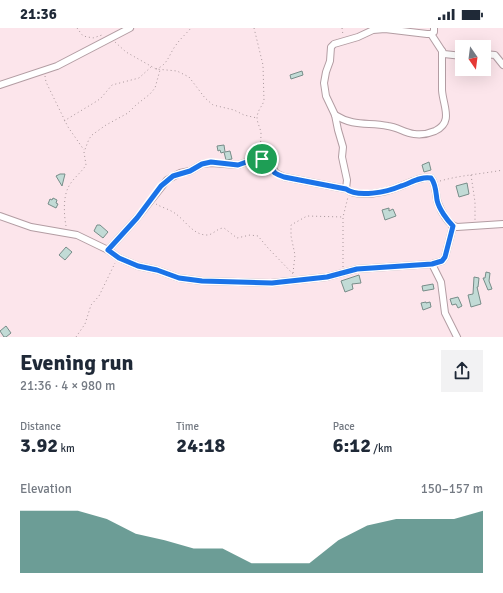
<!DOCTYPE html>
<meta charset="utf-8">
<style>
body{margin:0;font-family:Signika,sans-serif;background:#f2f2f3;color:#1f2937;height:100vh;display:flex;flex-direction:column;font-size:15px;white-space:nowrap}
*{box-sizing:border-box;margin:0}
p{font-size:13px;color:#747a83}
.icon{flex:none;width:22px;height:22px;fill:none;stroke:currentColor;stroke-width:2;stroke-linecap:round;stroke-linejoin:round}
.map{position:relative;height:309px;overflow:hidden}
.panel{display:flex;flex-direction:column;background:#fff;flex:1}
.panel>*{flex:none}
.needle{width:26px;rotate:166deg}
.tools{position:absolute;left:455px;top:12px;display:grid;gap:8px}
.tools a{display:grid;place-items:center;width:36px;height:36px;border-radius:0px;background:#fff;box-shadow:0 4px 16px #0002;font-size:20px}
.pin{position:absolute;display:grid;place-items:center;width:34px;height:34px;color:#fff;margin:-17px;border:2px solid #fff;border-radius:50%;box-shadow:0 1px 4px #0007}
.round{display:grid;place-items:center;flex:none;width:42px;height:42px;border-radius:0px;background:#f2f2f3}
.overview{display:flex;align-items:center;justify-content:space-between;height:68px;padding:0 20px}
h1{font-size:22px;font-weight:800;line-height:30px}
.figures{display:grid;grid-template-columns:repeat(3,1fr);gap:6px;height:68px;padding:4px 20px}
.figures div{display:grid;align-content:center}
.figures b{font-size:20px;font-weight:800}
.figures small{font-size:11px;font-weight:400}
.figures p{font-size:11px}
.chart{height:112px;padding:8px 20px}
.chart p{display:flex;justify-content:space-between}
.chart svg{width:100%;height:72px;margin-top:4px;fill:#2f746a;opacity:.7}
.status{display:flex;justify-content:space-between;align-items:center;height:28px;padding:0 20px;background:#fff;direction:ltr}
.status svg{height:11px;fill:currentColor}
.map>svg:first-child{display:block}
</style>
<div class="status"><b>21:36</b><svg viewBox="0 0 49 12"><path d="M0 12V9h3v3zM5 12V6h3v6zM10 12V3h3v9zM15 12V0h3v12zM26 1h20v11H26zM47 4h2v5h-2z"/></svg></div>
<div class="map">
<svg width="503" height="309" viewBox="0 0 503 309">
<rect width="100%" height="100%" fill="#fce5eb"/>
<g fill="#c2dbd6" stroke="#778d89">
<polygon points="302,43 303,47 291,51 290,47"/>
<polygon points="224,117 225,124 230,123 232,131 226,132 224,124 221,125 220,122 218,123 217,118"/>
<polygon points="429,134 431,142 424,144 422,137"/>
<polygon points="60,146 65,146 62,158 56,148"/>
<polygon points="467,155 469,166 459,169 456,158"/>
<polygon points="53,170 57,172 56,175 58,176 56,180 48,176 50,171 52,172"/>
<polygon points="389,180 389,183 393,181 396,188 385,192 382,182"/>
<polygon points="97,197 100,197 108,204 103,210 94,203"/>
<polygon points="66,219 72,224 65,232 59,227"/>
<polygon points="486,244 490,245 489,253 492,261 488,262 483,250 485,250"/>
<polygon points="359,247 361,255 352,256 353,261 345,264 341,253"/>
<polygon points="474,249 479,250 478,259 477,259 481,276 471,279 468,267 473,266"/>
<polygon points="433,256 434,261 423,263 422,258"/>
<polygon points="458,269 462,278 458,280 456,276 452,277 450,271"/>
<polygon points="426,274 426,275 430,274 431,279 423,282 421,275"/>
<polygon points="6,298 11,305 6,309 4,309 0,303"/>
</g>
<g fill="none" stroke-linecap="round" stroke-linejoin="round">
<g stroke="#b39da3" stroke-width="8">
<g id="minor">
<path d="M 434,0 L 434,4 L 431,6 L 427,6 L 385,1 L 373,2 L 358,9 L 334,16 L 331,19 L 330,33 L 326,44 L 324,55 L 326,68 L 335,87 L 338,102 L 343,119 L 342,129 L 347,152 L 346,161 C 358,171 387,164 401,158 C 410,155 420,148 431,150 C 437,157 435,167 438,175 C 441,183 448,197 457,199 L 503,196"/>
<polyline points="431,6 444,26 462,28"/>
<polyline points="484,26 495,27 503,37"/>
<polyline points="0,57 57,38 130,0"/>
<path d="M 335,87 C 354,99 368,94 388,98 C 397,99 405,105 414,106 C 421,107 428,106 435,103 C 454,94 443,78 442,62 C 442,49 442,36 442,23"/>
<polyline points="0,188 31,199 77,207 108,222 119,230 138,238 157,242 179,250 202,253 271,255 327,249 357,241 432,236 442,233 445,229 453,198"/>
<polyline points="108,222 137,190 167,152 180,145 190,143 202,136 211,135 238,137 255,131 262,131 269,135 276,145 284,149 346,161"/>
<polyline points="432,236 441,254 445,285 457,309"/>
</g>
</g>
<g stroke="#a7969a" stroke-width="1" stroke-dasharray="1 3" stroke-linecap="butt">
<polyline points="77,0 83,8 93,10 102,7"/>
<path d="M 254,0 L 263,37 L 264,73 C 262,78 259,81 258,85 C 255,92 260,98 261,105 C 261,112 260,118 261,125"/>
<polyline points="342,0 343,7"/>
<polyline points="115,14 126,24 156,41 177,43 189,49 205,70 213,77 234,82 244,87 257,90"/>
<path d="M 156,41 C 168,37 169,26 176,17 C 180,11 186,6 191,0"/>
<polyline points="45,48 46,54 68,99 84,122"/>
<polyline points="64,93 97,73 101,70 112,57 139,50 151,39"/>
<polyline points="471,147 475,174 475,192"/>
<path d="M 440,153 C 461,147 482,146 503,142"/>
<path d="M 156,176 C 161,179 168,181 173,184 C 185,191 192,207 207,207 C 213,207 217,200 224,200 L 237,210 L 250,207 L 258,208 L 268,220 L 293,246"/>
<path d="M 66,198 C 64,187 63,170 68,160 C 72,151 81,145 86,137 L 84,124 L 89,111 L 92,107 L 106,97 L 128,85 L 136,77 L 150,66 L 155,60 L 160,42"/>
<polyline points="343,239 343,189 348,169"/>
<polyline points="293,245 295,227 291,208 291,197 307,188 343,189"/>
<polyline points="76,309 85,296 91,277 99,268 115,235"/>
</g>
<use href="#minor" stroke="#fff" stroke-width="6"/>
</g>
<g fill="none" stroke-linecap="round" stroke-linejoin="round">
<g stroke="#fff" stroke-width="8">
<path id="route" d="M 255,131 C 269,131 267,136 275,145 C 278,147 281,148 284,149 L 346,161 C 358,170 387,164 401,158 C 411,155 420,148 431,150 C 436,156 436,165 437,172 C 439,181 447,192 453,198 L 445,229 L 442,233 L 432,236 L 357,241 L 327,249 L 272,255 L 202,253 L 179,250 L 157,242 L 138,238 L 119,230 L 108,222 L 137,190 L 161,158 L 173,148 L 190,143 L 202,136 L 211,134 L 238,137 Z"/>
</g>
<use href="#route" stroke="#1a73e8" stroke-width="5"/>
</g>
</svg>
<div class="tools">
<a><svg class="needle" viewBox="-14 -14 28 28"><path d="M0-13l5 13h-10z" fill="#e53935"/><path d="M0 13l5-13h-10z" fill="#747a83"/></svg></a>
</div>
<div class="pin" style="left:262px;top:131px;background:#1e9e55"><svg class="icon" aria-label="arrive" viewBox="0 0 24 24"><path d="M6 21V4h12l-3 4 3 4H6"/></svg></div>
</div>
<section class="panel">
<div class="overview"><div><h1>Evening run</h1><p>21:36 · 4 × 980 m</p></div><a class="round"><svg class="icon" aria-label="share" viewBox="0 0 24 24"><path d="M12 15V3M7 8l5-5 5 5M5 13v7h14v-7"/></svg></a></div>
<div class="figures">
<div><p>Distance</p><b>3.92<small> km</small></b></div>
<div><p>Time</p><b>24:18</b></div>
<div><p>Pace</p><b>6:12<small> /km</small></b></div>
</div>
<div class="chart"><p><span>Elevation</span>150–157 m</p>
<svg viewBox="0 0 160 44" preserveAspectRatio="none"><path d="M0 44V6L10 6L20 6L30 11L40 20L50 24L60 29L70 29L80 38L90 38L100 38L110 24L120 15L130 11L140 11L150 11L160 6V44z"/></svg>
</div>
</section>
